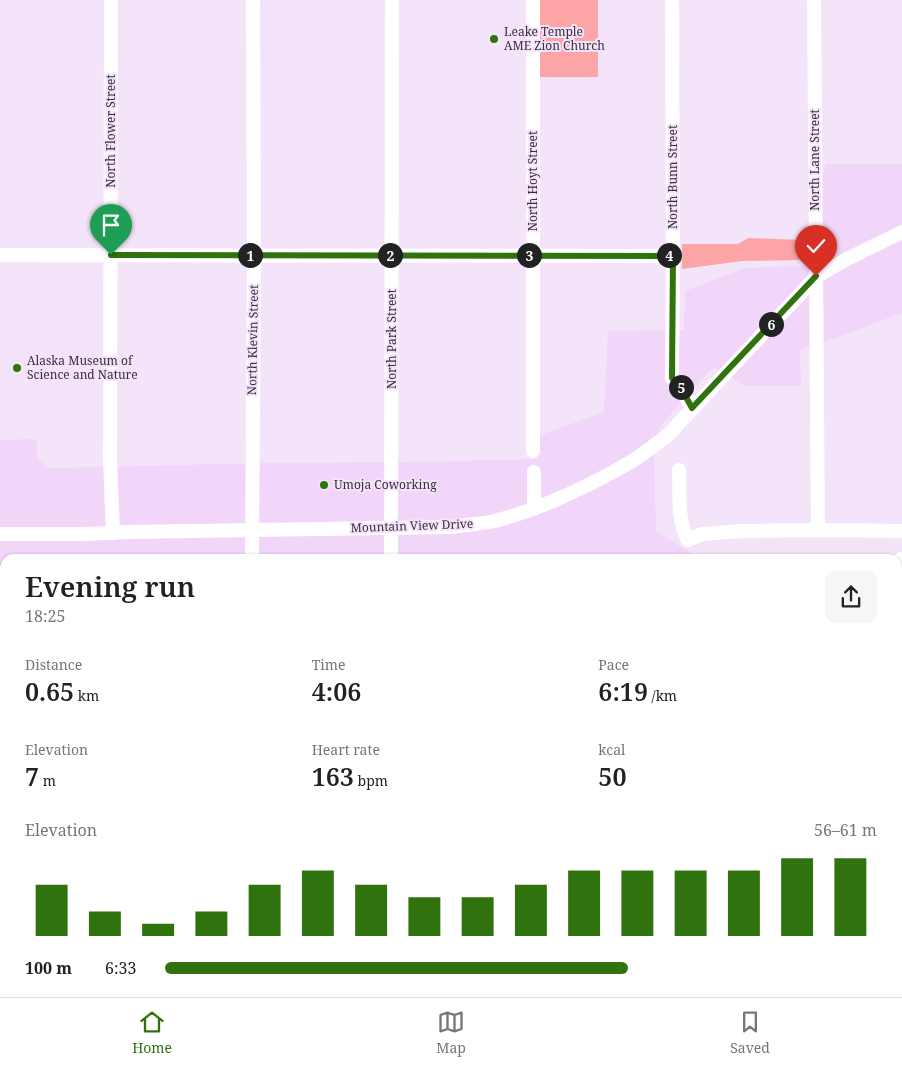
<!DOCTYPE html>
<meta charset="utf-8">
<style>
body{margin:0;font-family:"Noto Serif",serif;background:#f6f6f6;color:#222;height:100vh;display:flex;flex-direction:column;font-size:19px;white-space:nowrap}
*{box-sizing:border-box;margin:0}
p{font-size:16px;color:#767676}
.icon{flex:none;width:28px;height:28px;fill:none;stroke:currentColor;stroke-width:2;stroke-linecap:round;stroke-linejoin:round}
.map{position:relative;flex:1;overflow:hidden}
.sheet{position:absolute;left:0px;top:554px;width:902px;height:444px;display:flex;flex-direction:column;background:#fff;border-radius:15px 15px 0 0;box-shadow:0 1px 4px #0004}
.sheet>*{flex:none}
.pin{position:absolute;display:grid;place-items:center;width:42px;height:42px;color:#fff;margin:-51px -21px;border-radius:50% 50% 50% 0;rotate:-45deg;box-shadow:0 0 5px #0007}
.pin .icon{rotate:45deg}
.km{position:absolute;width:25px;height:25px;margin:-12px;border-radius:50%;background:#222;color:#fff;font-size:14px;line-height:25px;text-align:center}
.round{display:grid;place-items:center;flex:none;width:52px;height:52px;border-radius:10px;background:#f6f6f6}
.summary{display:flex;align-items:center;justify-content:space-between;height:85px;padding:0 25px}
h1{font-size:28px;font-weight:600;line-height:38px}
.figures{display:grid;grid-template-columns:repeat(3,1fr);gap:8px;height:85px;padding:5px 25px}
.figures div{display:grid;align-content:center}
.figures b{font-size:25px;font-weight:600}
.figures small{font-size:14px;font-weight:400}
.figures p{font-size:14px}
.chart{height:140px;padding:10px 25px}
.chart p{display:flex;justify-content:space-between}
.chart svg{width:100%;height:90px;margin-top:5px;stroke:#30720d;stroke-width:6}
ul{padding:0 25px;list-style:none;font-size:16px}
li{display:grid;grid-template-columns:80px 60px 1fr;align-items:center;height:38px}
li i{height:12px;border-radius:6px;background:#30720d}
.tabs{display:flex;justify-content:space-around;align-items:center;height:70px;border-top:1px solid #e0e0e0;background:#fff;font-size:14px;color:#767676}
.tabs a{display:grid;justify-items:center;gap:2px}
.tabs .current{color:#30720d}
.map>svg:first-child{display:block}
</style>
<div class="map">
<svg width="902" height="997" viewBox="0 0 902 997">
<rect width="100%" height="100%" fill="#f4e4f9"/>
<polygon fill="#f1d6f9" points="826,164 902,164 902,313 833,339 800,350 801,386 744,386 714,367 701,380 659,428 654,457 656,531 697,557 697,559 5,559 5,799 0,795 0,440 36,439 38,459 49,468 262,463 404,462 538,459 538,436 604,412 608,331 684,330 685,291 746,268 803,266 821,241 823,172"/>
<g fill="#fda4a7">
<rect x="540" y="0" width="58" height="77"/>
<polygon points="748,238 803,240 799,260 742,261 682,269 682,244 738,244"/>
<polygon points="902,641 902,997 821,997 821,993 898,992 898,643"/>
</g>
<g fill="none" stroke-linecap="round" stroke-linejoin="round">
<g stroke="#fff" stroke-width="14">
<polyline points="111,0 110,461 113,533"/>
<polyline points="533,0 533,451"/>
<polyline points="672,0 673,256 672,378 681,388 692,408"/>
<polyline points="814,0 818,530"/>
<polyline points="0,255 673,256"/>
<path d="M 679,470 C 680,492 677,521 688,540 L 702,534 L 743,531 L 818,530 L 902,531"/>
<polyline points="534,472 534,509"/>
<path d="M 0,534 L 84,534 L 128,532 L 450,527 C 465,525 481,524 495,521 C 540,509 589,486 629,463 C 643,455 656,444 669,434 L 816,277 L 847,259 L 902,232"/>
<polyline points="252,559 254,264 253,0"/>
<polyline points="391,559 392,0"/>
<polyline points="253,992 253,997"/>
<polyline points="392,992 392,997"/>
<polyline points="534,992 534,997"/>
<polyline points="674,992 674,997"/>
<polyline points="814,997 814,992"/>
</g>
<g stroke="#fff" stroke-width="20">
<polyline points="898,564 902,562"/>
<polyline points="898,608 902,606"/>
<polyline points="0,816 5,816"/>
<polyline points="0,834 5,833"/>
<polyline points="0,956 5,953"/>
<polyline points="14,997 23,992"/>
<polyline points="87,997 93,992"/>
</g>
</g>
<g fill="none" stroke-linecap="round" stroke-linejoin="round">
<g stroke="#fff" stroke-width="10">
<polyline id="route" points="111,255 673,256 672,378 681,388 692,408 816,276"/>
</g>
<use href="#route" stroke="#30720d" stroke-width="6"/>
</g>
<g fill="#30720d" stroke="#f4e4f9" stroke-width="2">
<circle cx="494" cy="39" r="5"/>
<circle cx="17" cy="368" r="5"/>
<circle cx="324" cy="485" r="5"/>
</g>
<g text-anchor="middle" stroke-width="4" stroke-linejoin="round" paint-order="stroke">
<g font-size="12" fill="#3b2c40" stroke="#f4e4f9" text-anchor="start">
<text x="504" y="36">Leake Temple<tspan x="504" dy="14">AME Zion Church</tspan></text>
<text x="27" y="365">Alaska Museum of<tspan x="27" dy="14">Science and Nature</tspan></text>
<text x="334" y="489">Umoja Coworking</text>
</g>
<g font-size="12" fill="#3b2c40" stroke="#f4e4f9">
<text transform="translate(111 131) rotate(-90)" y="4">North Flower Street</text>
<text transform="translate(815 160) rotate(-90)" y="4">North Lane Street</text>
<text transform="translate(673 177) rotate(-90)" y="4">North Bunn Street</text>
<text transform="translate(533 181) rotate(-90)" y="4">North Hoyt Street</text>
<text transform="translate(392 339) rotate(-90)" y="4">North Park Street</text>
<text transform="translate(253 340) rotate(-89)" y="4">North Klevin Street</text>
<text transform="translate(412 526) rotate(-2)" y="4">Mountain View Drive</text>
</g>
</g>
</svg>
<div class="pin" style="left:111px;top:255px;background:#1e9e55"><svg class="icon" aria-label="arrive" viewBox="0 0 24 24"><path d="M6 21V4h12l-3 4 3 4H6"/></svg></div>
<div class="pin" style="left:816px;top:276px;background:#d93025"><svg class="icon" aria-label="check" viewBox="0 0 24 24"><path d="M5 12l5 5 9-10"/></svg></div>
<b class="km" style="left:250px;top:255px">1</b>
<b class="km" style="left:390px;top:255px">2</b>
<b class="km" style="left:529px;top:255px">3</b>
<b class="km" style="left:669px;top:255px">4</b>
<b class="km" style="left:681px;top:387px">5</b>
<b class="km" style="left:771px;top:324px">6</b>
<section class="sheet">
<div class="summary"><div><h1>Evening run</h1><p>18:25</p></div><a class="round"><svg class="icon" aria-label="share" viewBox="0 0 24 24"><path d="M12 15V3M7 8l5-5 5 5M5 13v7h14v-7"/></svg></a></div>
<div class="figures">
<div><p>Distance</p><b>0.65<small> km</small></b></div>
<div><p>Time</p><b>4:06</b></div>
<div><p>Pace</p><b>6:19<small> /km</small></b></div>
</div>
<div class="figures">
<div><p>Elevation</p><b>7<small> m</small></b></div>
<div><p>Heart rate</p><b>163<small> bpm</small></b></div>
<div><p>kcal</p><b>50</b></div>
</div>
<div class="chart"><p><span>Elevation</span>56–61 m</p>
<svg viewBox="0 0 160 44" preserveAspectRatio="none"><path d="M5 44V19M15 44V32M25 44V38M35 44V32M45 44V19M55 44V12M65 44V19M75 44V25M85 44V25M95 44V19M105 44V12M115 44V12M125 44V12M135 44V12M145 44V6M155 44V6"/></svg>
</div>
<ul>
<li><b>100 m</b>6:33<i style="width:65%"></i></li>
</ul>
</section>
</div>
<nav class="tabs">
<a class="current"><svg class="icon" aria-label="home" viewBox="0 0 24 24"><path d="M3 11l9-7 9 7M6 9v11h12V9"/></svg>Home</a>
<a><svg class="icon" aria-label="map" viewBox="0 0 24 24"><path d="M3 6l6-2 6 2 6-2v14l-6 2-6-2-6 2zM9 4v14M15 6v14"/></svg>Map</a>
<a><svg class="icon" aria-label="saved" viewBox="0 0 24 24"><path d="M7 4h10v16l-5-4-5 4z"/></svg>Saved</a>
</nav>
